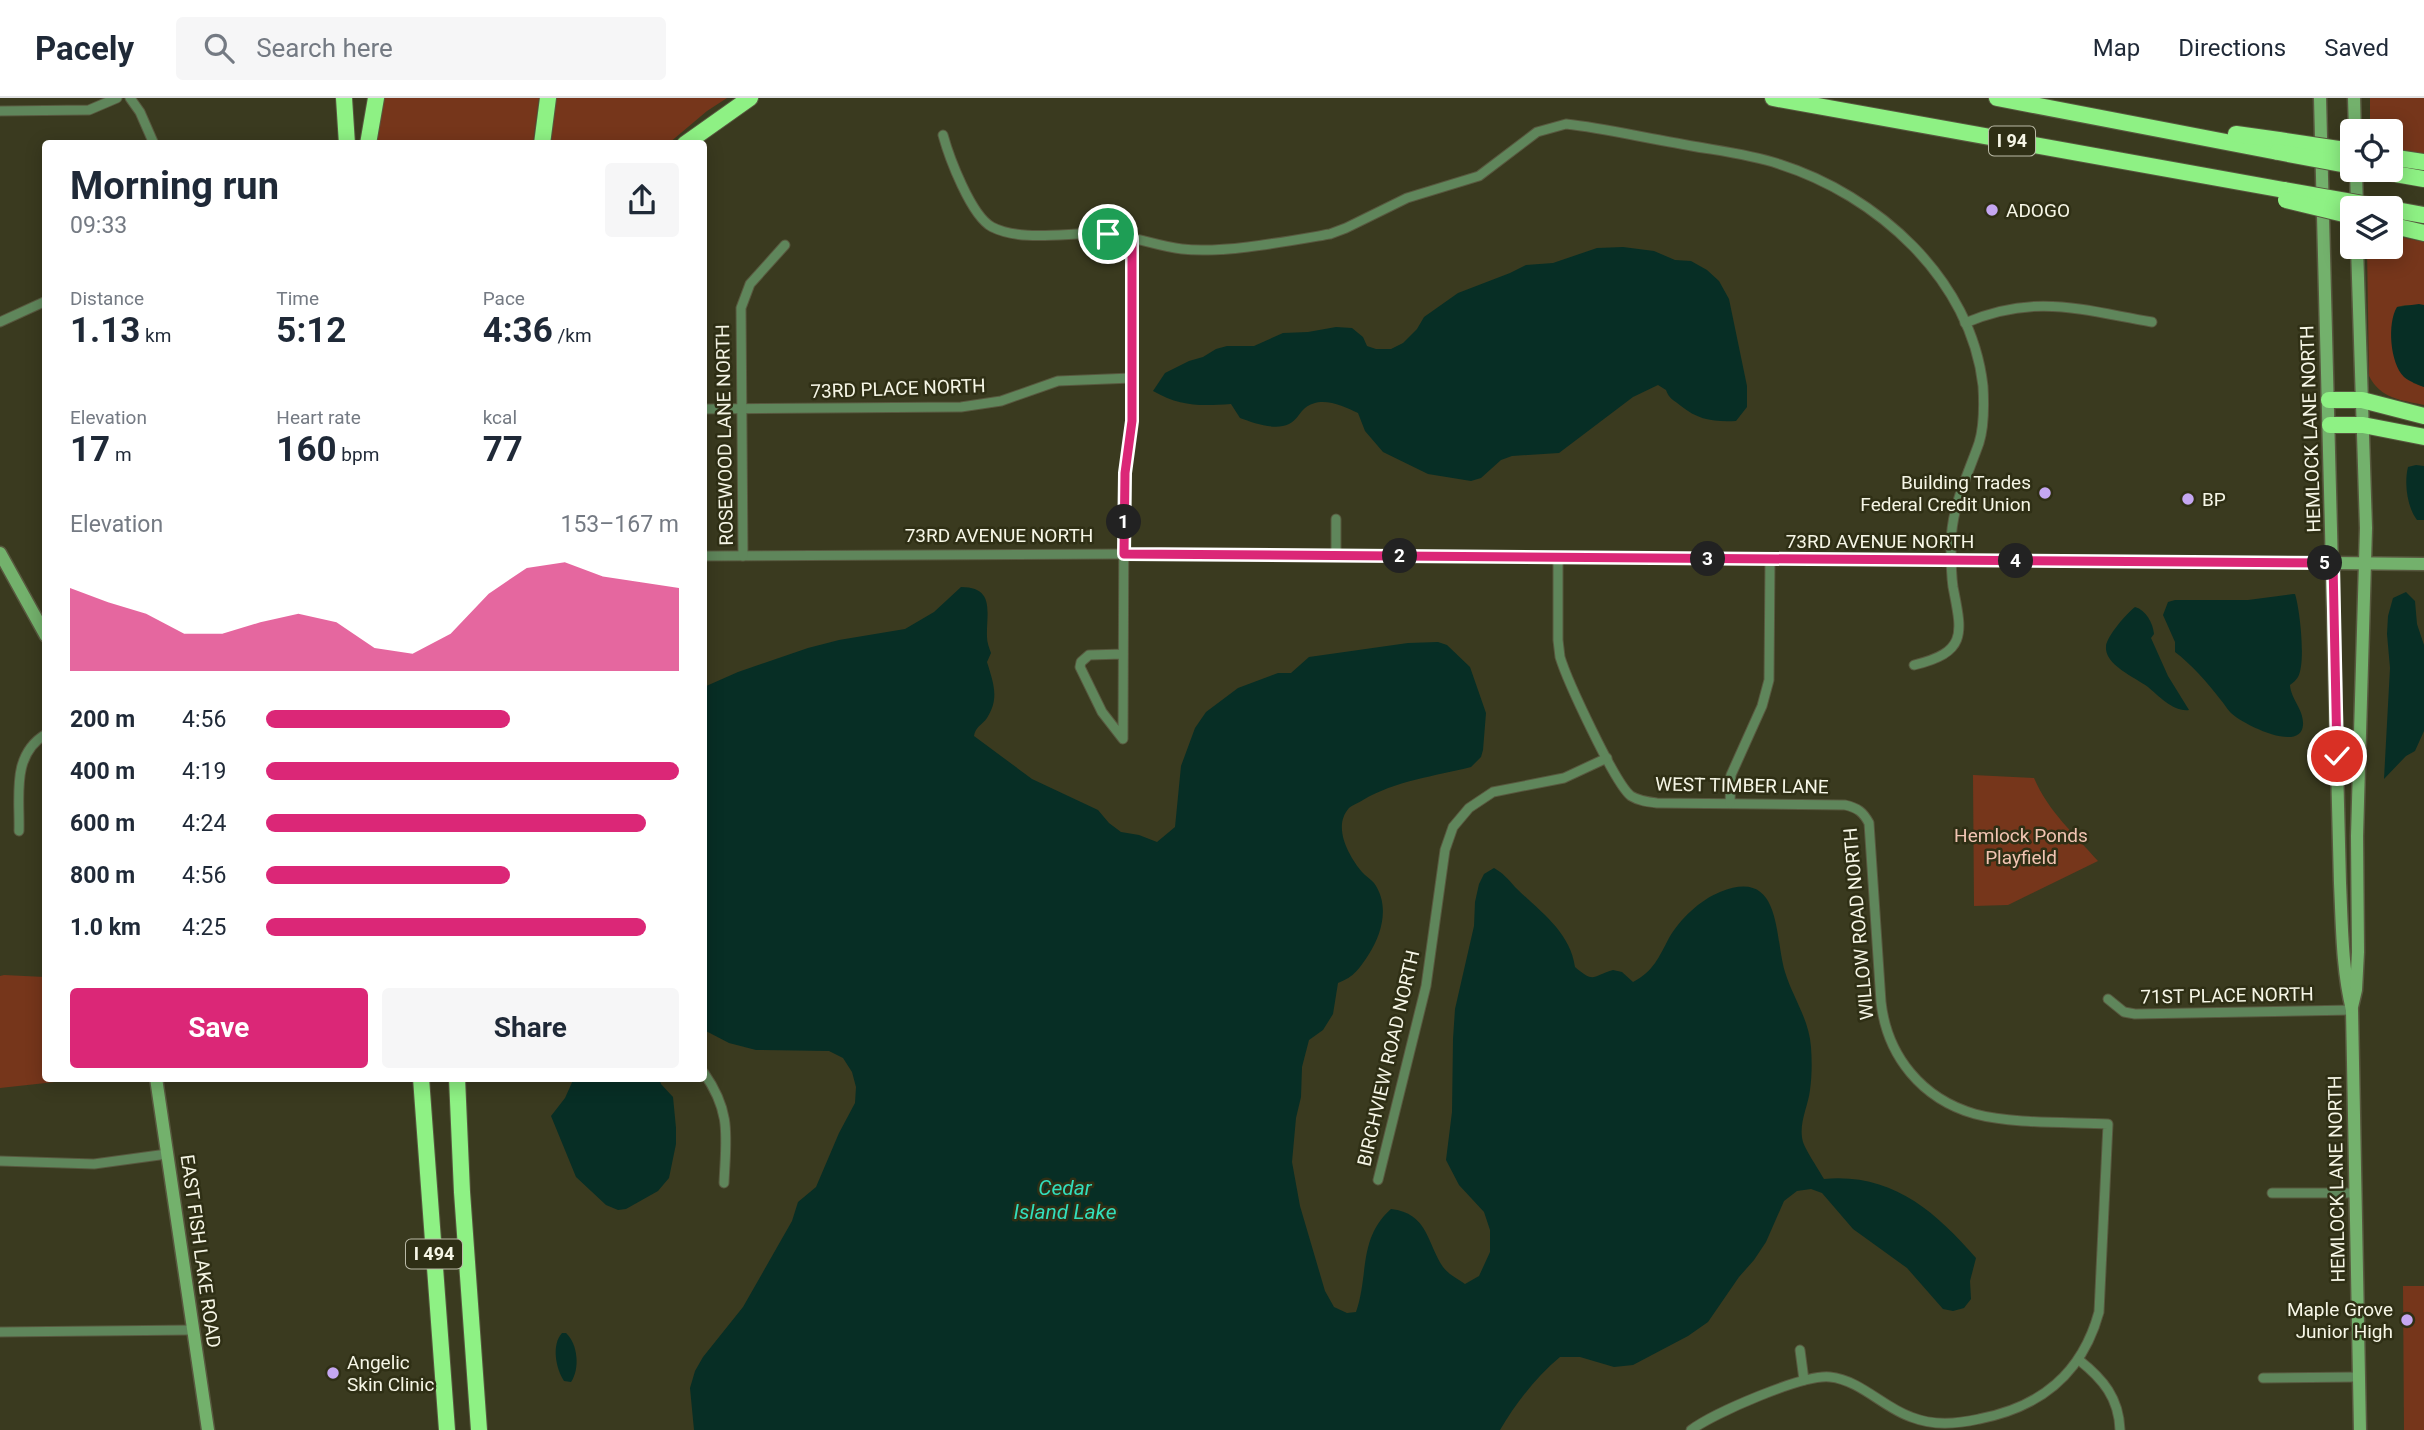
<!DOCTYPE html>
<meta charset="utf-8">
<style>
body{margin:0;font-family:Roboto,sans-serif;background:#f6f6f7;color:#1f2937;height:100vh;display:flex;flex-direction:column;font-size:26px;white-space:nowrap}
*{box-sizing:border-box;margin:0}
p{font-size:23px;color:#747a83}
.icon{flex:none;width:38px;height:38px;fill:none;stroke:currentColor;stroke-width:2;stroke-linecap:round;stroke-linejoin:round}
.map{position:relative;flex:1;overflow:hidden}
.details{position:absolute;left:42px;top:42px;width:665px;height:942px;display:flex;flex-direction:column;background:#fff;border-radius:7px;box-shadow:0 4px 18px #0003}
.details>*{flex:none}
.fabs{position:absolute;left:2340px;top:21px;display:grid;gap:14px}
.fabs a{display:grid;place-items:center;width:63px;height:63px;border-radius:7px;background:#fff;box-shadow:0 4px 18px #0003;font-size:35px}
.pin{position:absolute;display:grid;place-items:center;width:60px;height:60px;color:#fff;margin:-30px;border:4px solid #fff;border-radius:50%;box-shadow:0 2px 7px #0007}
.km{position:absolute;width:35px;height:35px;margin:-18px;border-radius:50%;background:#222;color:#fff;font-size:19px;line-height:35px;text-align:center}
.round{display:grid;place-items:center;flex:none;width:74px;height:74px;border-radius:7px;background:#f6f6f7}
.summary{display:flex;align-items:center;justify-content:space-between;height:119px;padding:0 28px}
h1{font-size:38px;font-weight:700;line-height:52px}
.stats{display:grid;grid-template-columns:repeat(3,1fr);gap:10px;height:119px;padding:7px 28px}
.stats div{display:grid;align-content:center}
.stats b{font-size:35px;font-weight:700}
.stats small{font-size:19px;font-weight:400}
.stats p{font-size:19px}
.chart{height:196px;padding:14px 28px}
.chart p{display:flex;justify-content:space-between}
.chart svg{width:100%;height:126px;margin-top:7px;fill:#db2777;opacity:.7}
.cta{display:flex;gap:14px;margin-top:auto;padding:14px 28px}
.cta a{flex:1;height:80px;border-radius:7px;background:#db2777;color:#fff;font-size:28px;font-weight:700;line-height:80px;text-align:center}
.cta a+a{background:#f6f6f7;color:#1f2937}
ul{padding:0 28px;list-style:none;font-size:23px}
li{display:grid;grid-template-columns:112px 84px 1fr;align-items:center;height:52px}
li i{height:18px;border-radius:9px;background:#db2777}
header{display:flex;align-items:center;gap:42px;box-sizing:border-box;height:98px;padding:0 35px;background:#fff;border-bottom:2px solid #e0e1e3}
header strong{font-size:33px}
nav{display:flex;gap:38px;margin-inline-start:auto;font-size:24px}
.search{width:490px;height:63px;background:#f6f6f7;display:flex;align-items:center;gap:18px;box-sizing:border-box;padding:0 24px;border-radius:7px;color:#747a83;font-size:26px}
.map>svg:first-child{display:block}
</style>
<header>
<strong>Pacely</strong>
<div class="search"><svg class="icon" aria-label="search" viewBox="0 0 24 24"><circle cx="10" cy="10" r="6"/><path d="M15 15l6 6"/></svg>Search here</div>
<nav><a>Map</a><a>Directions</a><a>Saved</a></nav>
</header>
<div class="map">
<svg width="2424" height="1332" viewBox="0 0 2424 1332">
<rect width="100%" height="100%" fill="#3a3a1f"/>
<g fill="#76361b">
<polygon points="383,0 539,0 533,45 374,46"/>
<polygon points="556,0 727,0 707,13 669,45 551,46"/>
<polygon points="2370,0 2424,0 2424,57 2391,53 2390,33 2370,33"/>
<path d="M 2391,137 L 2424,144 L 2424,207 L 2405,207 L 2397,209 L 2413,285 L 2424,289 L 2424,307 C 2401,302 2381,301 2369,278 L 2367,149 L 2390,149 Z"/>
<path d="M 1973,677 L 2034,680 C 2048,713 2075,737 2098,763 L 2008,807 L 1974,808 Z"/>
<polygon points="4,877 45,879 46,980 64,980 64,983 0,990 0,878"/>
<polygon points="2403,1188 2424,1188 2424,1332 2404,1332"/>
</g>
<g fill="#072e25">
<path d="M 1623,149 L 1654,153 L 1675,162 L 1691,163 L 1707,172 L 1719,183 L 1729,201 L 1747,288 L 1747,309 L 1736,323 C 1714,324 1698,322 1681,308 C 1674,302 1669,301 1666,292 L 1658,287 L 1633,299 L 1559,355 L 1512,358 L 1501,362 L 1481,380 L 1471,383 L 1428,376 L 1383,354 L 1365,333 L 1358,315 C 1343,308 1321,297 1305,310 C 1300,314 1296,323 1289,326 C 1275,333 1254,325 1240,320 L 1231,306 C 1201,308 1181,309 1153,293 L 1165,275 L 1189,263 L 1203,259 L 1216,251 L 1227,248 L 1254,248 L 1283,235 L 1308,234 L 1336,229 L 1352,230 L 1363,239 L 1367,248 L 1376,251 L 1391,251 L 1403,245 L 1417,231 L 1424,219 L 1458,195 L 1510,175 L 1526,167 L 1553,165 L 1597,150 Z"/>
<path d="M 2419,206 L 2424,207 L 2424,289 C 2417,286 2410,284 2404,279 C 2390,265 2387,225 2397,209 Z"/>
<path d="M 2416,367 L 2424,368 L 2424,422 L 2417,422 C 2407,409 2404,385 2408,369 Z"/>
<path d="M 961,489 C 996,489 986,516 987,539 C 987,544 989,550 991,555 L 987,564 C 993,584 1000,600 987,620 C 982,627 975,629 974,638 L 1032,681 L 1098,712 L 1109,725 L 1121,734 L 1139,737 L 1157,744 L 1175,729 L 1181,668 L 1195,630 L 1206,614 L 1238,590 L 1278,575 L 1291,575 L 1309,559 L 1408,545 L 1438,544 L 1447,547 L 1470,569 L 1486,615 L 1483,652 L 1481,659 L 1471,669 C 1435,678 1395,683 1363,702 C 1359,705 1352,707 1349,710 C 1332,729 1349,758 1362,774 C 1365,778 1371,781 1374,785 C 1390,807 1382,836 1369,856 C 1360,870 1354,879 1338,885 L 1333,916 L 1323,932 L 1309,942 L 1302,969 L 1301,999 L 1296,1020 L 1292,1064 L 1300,1108 L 1325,1193 L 1334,1209 L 1347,1215 L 1356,1214 C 1369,1177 1358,1140 1391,1111 C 1428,1115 1427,1145 1443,1169 C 1448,1176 1458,1181 1465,1186 L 1479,1178 L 1490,1154 L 1490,1132 L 1484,1114 L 1459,1087 L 1446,1062 L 1452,1014 L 1453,941 L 1455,911 L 1474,828 L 1475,804 L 1479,786 L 1484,776 L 1494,770 C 1503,775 1508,781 1515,789 C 1538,812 1570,833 1575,869 C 1595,886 1592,878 1613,872 L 1622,874 L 1633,884 C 1653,874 1659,859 1669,840 C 1680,821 1700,802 1720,794 C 1782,769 1774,837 1785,874 C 1793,900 1809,921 1811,949 C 1812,963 1812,978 1810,992 C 1808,1009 1798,1026 1803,1044 C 1806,1053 1819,1072 1824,1081 C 1891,1075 1934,1112 1976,1160 L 1970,1183 L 1971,1201 L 1964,1210 L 1953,1213 L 1943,1211 L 1907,1170 L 1853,1131 L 1822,1095 L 1811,1091 L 1797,1093 L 1784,1103 L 1766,1144 L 1754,1162 L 1739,1179 L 1708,1224 L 1688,1238 L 1633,1267 L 1614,1269 L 1580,1259 L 1560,1259 C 1536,1279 1516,1305 1500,1332 L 694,1332 L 690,1290 L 695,1273 L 703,1259 L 743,1209 L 792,1123 L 798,1104 L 816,1089 L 839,1035 L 855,1005 L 856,989 L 852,974 L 843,960 L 829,953 L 756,952 L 729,945 L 704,932 L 704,589 L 738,574 L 808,550 L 839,542 L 905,531 L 934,514 Z"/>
<polygon points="2406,494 2415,503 2417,526 2424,547 2424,633 2415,653 2406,658 2384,681 2390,570 2387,536 2388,518 2393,500"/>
<path d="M 2293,496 L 2295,496 C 2300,512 2306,565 2298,579 C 2296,582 2293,585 2290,587 C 2291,602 2304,611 2303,627 C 2301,656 2240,625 2230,614 C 2226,610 2224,605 2220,601 C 2209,586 2190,565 2175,554 L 2175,544 L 2163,517 L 2168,504 L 2175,502 L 2248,502 Z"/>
<path d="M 2135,509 C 2146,512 2153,525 2154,536 L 2151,540 L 2168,578 L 2189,612 C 2173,614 2159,598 2148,589 C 2135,579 2104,567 2106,548 C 2107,538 2127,515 2135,509 Z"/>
<polygon points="574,980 659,980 661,986 673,999 676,1030 676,1046 669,1080 658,1093 626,1111 618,1112 606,1107 576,1079 551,1018 565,1000"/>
<path d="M 562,1235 L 566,1235 C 578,1246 580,1271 571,1284 L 564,1283 C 556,1271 551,1247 562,1235 Z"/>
</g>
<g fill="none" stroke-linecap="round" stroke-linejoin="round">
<g stroke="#58583f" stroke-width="11">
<g id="street">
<polyline points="130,0 140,14 154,46"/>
<polyline points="0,13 89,12 117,0"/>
<path d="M 943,37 C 949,59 971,118 992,129 C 1023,145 1074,133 1109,136 C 1133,138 1157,148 1182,151 C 1221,156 1289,143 1330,136 L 1346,130 L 1407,100 L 1479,78 L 1537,34 L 1566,26 C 1603,30 1640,39 1676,45 C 1710,52 1746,55 1779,66 C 1877,97 1971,181 1983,288 C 1984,305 1984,329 1979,345 C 1967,379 1951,410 1951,447 C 1951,461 1951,475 1953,489 C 1962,535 1968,554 1914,567"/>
<polyline points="0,224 46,203"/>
<path d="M 1965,225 C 2035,195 2081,212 2152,224"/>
<polyline points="704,311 961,309 1001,303 1058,283 1132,280"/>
<polyline points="704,458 1124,456 2333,465"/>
<polyline points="743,458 741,210 750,186 785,147"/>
<polyline points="1336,458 1336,421"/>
<path d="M 1558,460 L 1558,542 L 1560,559 C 1567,582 1615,686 1631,698 C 1639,703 1648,704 1657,705 L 1845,707 C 1858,710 1863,714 1869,725 L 1881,904 C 1887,958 1922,1001 1975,1016 C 2012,1026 2069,1024 2108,1026 L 2099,1214 C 2082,1276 2041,1309 1979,1321 C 1956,1326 1934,1328 1911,1319 C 1884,1310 1860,1282 1830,1279 C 1803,1276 1714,1315 1691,1332"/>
<polyline points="1123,556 1089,557 1081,564 1080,569 1102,614 1123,641 1124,394 1132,323 1132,140"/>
<polyline points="1730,705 1731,677 1762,608 1769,582 1770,461"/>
<path d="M 19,733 C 20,697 11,657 46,636"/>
<polyline points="2108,901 2124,914 2135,916 2352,912"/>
<path d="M 704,975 C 732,1015 726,1039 724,1085"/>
<polyline points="0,1063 94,1066 167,1056"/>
<polyline points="1378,1082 1426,888 1445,752 1453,729 1469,710 1493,694 1564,680 1607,660"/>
<polyline points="2272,1095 2355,1095"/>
<polyline points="0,1234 193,1232"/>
<polyline points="1800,1252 1804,1282"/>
<path d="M 2079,1262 C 2103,1281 2119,1300 2120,1332"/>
<polyline points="2263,1280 2359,1279"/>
</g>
</g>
<g stroke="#58583f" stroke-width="15">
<g id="secondary">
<path d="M 2320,0 L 2340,785 C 2342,828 2342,871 2352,912 L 2360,1332"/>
<polyline points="2354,0 2355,33"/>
<polyline points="2356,72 2357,110"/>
<polyline points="0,455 46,538"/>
<polyline points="2333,465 2424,466"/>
<polyline points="2352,909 2356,892 2358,854 2357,738 2366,430 2357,149"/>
<polyline points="156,980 208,1332"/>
</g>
</g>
<g stroke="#58583f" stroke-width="18">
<g id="highway">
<polyline points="344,0 347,46"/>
<polyline points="1773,0 2284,92"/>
<polyline points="1997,0 2278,54"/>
<polyline points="2236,36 2279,42"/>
<polyline points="368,46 376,0"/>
<polyline points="542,46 548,0"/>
<polyline points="685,46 750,0"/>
<polyline points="2390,59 2424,64"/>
<polyline points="2373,72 2424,81"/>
<polyline points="2390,111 2424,117"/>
<polyline points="2390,127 2424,135"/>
<polyline points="2329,302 2362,302 2424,318"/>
<polyline points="2330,327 2363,327 2424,339"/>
<polyline points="421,980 447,1332"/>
<polyline points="457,980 462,1094 479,1332"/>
</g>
</g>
<use href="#street" stroke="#5f865b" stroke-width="9"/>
<use href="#secondary" stroke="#73b16c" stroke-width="12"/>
<use href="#highway" stroke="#8ef184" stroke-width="16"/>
<g stroke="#58583f" stroke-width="18" stroke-linecap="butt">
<g id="highway-bridge">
<polyline points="2279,42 2352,53"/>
<polyline points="2278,54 2352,68"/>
<polyline points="2284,92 2386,110"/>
<polyline points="2286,102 2352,118"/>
</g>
</g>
<use href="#highway-bridge" stroke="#8ef184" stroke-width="16"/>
</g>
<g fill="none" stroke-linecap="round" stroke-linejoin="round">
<g stroke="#fff" stroke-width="14">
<polyline id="route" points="1108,136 1132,140 1132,323 1125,375 1124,456 2333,465 2337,658"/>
</g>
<use href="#route" stroke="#db2777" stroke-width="9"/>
</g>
<g fill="#c5a7f1" stroke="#2f2f15" stroke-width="2.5">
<circle cx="1992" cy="112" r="7"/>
<circle cx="2045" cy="395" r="7"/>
<circle cx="2188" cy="401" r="7"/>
<circle cx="2407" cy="1222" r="7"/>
<circle cx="333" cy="1275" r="7"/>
</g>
<g text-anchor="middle" stroke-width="5" stroke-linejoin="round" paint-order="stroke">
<g fill="#2f2f15" stroke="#babaa7" stroke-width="2">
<rect x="1989" y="28.5" width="46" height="29" rx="5"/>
<rect x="406" y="1141.5" width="56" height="29" rx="5"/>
</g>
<g font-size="18" font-weight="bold" fill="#f6f6e6">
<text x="2012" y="49">I 94</text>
<text x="434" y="1162">I 494</text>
</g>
<g font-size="19" fill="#f6f6e6" stroke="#2f2f15" text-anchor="start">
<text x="2006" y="119">ADOGO</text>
<text x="2031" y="391" text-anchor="end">Building Trades<tspan x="2031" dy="22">Federal Credit Union</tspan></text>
<text x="2202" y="408">BP</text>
<text x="2393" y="1218" text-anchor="end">Maple Grove<tspan x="2393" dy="22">Junior High</tspan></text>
<text x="347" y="1271">Angelic<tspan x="347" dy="22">Skin Clinic</tspan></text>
</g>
<g font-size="19" fill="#f6f6e6" stroke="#2f2f15">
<text transform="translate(898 290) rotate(-2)" y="7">73RD PLACE NORTH</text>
<text transform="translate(2310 331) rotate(-92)" y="7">HEMLOCK LANE NORTH</text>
<text transform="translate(724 337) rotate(-91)" y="7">ROSEWOOD LANE NORTH</text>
<text x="999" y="444">73RD AVENUE NORTH</text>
<text x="1880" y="450">73RD AVENUE NORTH</text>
<text transform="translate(1742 687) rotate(1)" y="7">WEST TIMBER LANE</text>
<text transform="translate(1858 826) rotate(-95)" y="7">WILLOW ROAD NORTH</text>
<text transform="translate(2227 897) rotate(-1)" y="7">71ST PLACE NORTH</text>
<text transform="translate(1388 960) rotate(-77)" y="7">BIRCHVIEW ROAD NORTH</text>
<text transform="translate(2336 1081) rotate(-91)" y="7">HEMLOCK LANE NORTH</text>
<text transform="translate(201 1153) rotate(82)" y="7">EAST FISH LAKE ROAD</text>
</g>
<g font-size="19" fill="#f1c4b2" stroke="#2f2f15">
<text x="2021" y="744">Hemlock Ponds<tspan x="2021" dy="22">Playfield</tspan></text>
</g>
<g font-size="21" font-style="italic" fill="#32debc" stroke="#2f2f15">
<text x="1065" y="1097">Cedar<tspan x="1065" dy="24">Island Lake</tspan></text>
</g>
</g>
</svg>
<div class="fabs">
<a><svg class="icon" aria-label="locate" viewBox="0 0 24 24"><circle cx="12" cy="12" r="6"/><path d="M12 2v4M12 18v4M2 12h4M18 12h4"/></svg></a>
<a><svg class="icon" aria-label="layers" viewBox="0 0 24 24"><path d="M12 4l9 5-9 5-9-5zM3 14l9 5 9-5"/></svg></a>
</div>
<div class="pin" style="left:1108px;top:136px;background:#1e9e55"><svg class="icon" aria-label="arrive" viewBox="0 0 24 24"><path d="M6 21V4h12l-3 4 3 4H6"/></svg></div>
<div class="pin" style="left:2337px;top:658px;background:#d93025"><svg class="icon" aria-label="check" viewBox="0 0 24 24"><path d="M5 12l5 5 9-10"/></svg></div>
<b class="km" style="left:1124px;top:424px">1</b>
<b class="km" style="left:1400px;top:458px">2</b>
<b class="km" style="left:1708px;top:461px">3</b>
<b class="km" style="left:2016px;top:463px">4</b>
<b class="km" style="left:2325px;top:465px">5</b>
<section class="details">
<div class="summary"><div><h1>Morning run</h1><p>09:33</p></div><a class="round"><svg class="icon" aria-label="share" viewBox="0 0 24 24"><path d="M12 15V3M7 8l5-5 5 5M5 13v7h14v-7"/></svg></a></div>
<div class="stats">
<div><p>Distance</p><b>1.13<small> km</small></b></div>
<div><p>Time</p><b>5:12</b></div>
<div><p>Pace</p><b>4:36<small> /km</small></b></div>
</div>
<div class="stats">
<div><p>Elevation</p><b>17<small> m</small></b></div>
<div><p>Heart rate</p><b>160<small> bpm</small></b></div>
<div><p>kcal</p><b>77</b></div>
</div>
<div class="chart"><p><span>Elevation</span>153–167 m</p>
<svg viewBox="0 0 160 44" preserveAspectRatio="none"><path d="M0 44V15L10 20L20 24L30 31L40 31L50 27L60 24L70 27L80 36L90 38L100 31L110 17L120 8L130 6L140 11L150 13L160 15V44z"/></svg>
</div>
<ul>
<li><b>200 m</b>4:56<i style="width:59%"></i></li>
<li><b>400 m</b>4:19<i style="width:100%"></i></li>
<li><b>600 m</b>4:24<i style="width:92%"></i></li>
<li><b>800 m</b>4:56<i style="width:59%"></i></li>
<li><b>1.0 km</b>4:25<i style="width:92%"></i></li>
</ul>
<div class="cta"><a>Save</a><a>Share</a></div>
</section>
</div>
